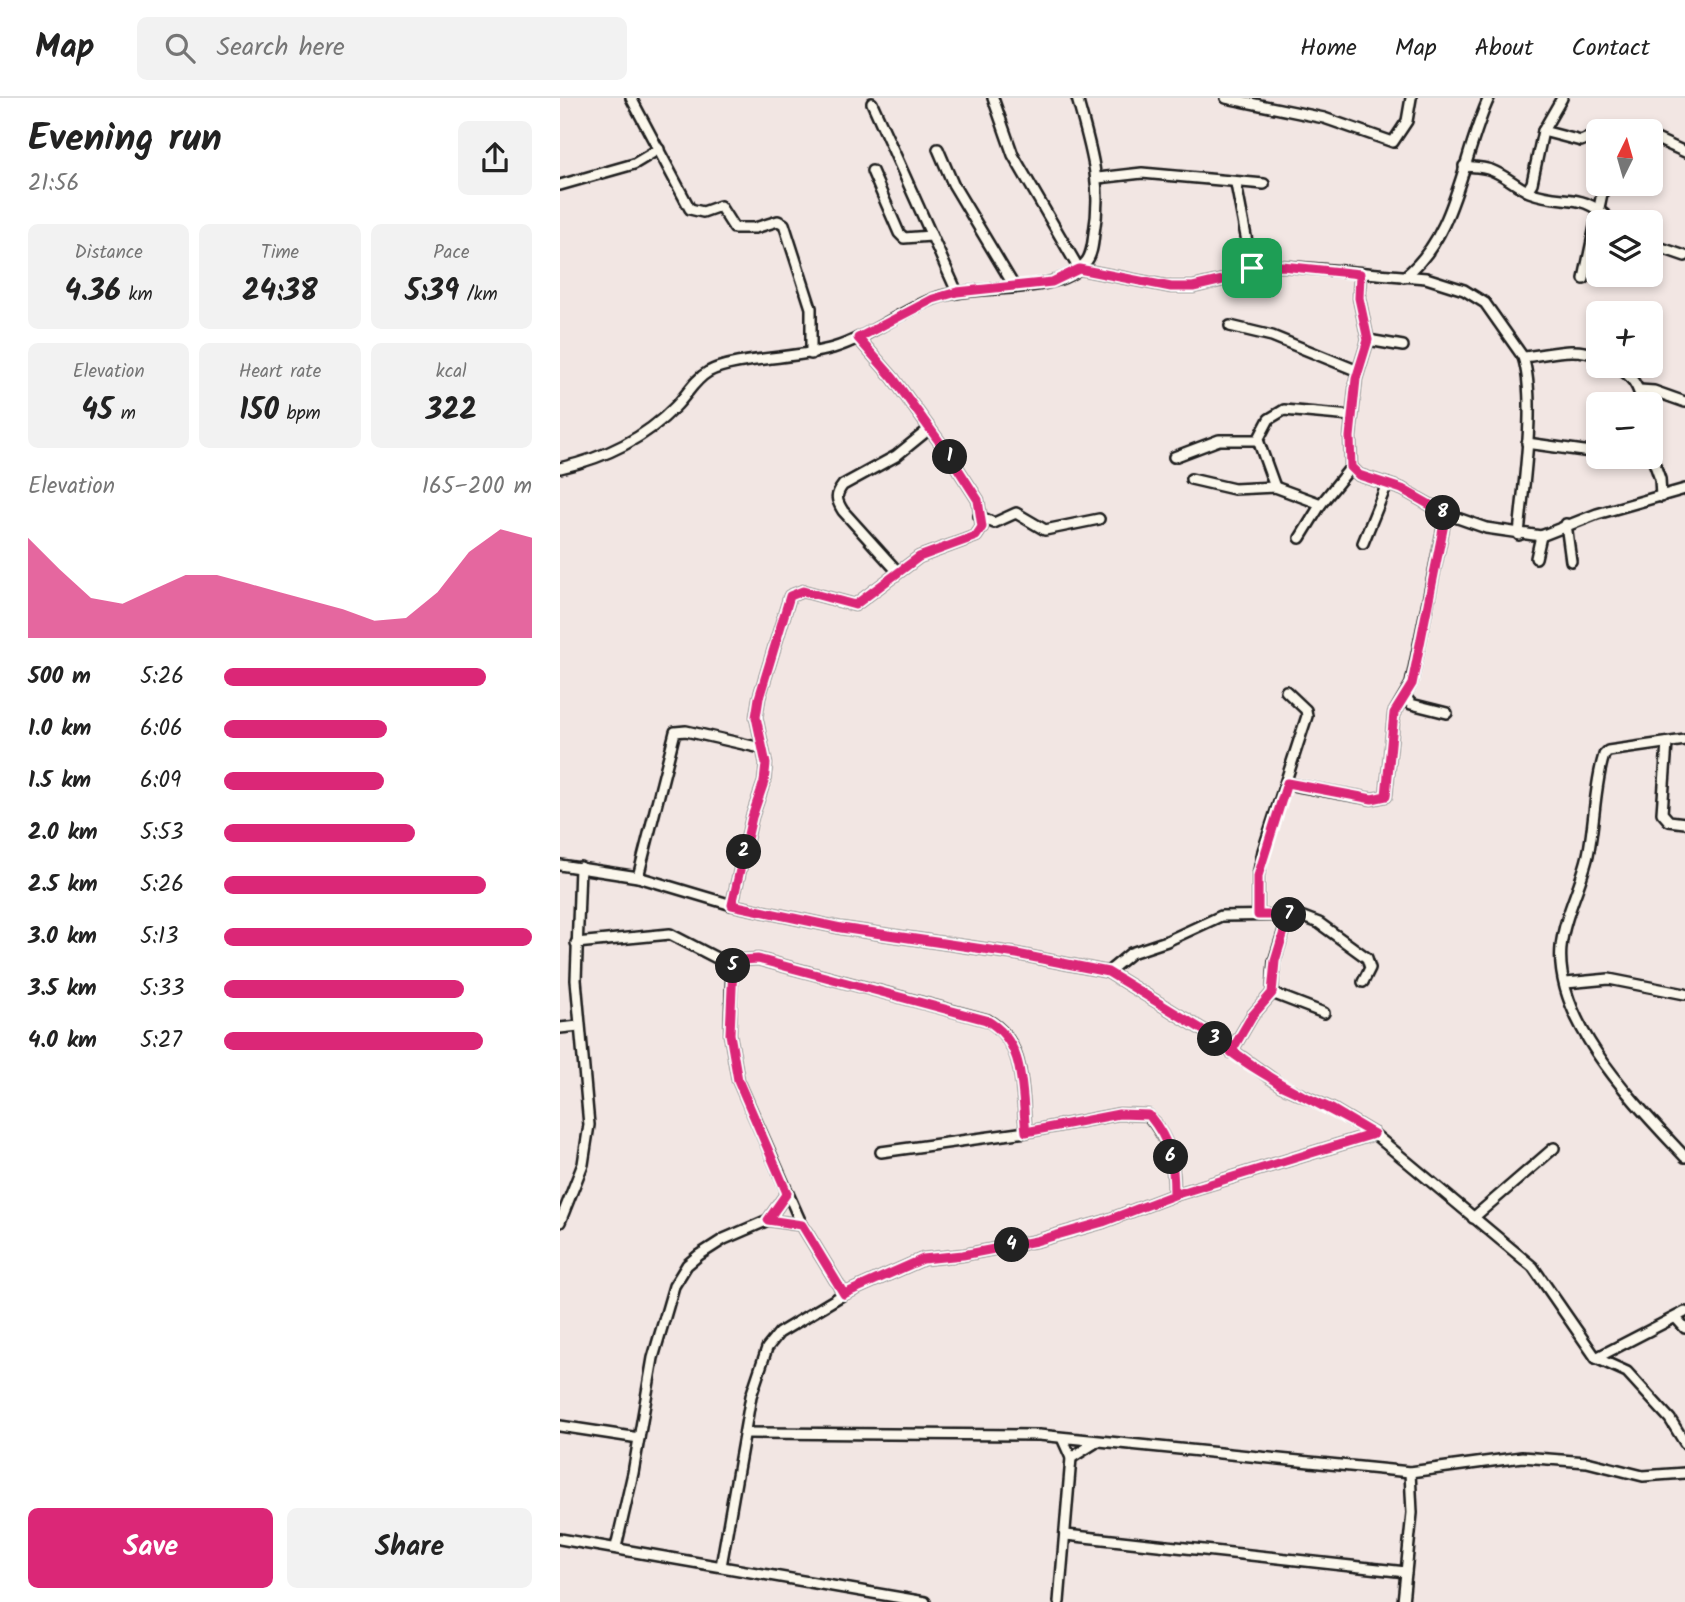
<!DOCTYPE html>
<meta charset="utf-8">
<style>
body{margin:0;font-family:Kalam,sans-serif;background:#f2f2f2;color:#222;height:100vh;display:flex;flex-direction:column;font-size:26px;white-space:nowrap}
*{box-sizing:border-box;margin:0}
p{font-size:23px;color:#767676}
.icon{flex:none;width:38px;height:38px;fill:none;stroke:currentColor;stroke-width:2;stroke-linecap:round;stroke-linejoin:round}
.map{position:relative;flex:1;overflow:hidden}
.drawer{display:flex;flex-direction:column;background:#fff;width:560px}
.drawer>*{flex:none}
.needle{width:46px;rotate:5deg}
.controls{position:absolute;left:1026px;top:21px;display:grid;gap:14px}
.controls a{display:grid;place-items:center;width:77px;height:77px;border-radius:10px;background:#fff;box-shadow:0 4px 10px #0003;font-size:35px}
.pin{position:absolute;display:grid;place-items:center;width:60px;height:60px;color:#fff;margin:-30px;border-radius:14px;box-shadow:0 4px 10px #0006}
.km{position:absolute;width:35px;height:35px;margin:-18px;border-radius:50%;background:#222;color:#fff;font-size:19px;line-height:35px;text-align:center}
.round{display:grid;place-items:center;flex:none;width:74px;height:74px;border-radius:10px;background:#f2f2f2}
.headline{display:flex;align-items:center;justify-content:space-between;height:119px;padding:0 28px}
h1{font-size:38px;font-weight:700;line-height:52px}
.metrics{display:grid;grid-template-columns:repeat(3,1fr);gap:10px;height:119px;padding:7px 28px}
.metrics div{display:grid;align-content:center;border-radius:10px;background:#f2f2f2;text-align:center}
.metrics b{font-size:30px;font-weight:700}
.metrics small{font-size:19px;font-weight:400}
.metrics p{font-size:19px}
.chart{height:196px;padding:14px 28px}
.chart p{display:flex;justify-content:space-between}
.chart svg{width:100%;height:126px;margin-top:7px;fill:#db2777;opacity:.7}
.action{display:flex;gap:14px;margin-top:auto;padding:14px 28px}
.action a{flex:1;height:80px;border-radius:10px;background:#db2777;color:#fff;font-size:28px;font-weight:700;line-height:80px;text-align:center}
.action a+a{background:#f2f2f2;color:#222}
ul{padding:0 28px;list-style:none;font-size:23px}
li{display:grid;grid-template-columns:112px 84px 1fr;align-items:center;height:52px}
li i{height:18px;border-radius:9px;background:#db2777}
header{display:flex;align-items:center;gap:42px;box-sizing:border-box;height:98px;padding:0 35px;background:#fff;border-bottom:2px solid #e0e0e0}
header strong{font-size:33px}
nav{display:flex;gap:38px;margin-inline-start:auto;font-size:24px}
.search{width:490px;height:63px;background:#f2f2f2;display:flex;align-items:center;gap:18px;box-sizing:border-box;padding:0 24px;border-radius:10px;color:#767676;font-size:26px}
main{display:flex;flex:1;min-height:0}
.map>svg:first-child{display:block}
</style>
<header>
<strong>Map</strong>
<div class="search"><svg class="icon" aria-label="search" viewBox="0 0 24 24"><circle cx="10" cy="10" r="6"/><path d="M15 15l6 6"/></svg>Search here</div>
<nav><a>Home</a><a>Map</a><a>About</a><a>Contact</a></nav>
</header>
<main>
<section class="drawer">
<div class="headline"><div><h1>Evening run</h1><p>21:56</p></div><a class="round"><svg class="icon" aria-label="share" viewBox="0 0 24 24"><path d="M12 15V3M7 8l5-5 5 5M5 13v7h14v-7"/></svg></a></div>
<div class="metrics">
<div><p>Distance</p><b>4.36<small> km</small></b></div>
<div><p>Time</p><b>24:38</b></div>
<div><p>Pace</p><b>5:39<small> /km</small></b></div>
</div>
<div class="metrics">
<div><p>Elevation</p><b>45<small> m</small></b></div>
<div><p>Heart rate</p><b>150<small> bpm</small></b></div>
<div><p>kcal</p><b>322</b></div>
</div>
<div class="chart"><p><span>Elevation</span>165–200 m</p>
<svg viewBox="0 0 160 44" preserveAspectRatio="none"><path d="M0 44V9L10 20L20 30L30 32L40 27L50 22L60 22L70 25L80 28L90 31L100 34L110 38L120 37L130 28L140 14L150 6L160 9V44z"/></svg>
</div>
<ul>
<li><b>500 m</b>5:26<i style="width:85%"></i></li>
<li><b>1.0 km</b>6:06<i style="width:53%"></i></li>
<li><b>1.5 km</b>6:09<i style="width:52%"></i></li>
<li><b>2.0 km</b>5:53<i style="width:62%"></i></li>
<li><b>2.5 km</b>5:26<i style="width:85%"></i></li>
<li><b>3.0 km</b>5:13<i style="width:100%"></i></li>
<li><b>3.5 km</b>5:33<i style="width:78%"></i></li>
<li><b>4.0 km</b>5:27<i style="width:84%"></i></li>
</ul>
<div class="action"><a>Save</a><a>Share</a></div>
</section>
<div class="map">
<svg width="1125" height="1504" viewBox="0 0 1125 1504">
<rect width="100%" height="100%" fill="#f2e6e3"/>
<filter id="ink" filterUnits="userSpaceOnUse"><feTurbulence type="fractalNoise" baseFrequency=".0143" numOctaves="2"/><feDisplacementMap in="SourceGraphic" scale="14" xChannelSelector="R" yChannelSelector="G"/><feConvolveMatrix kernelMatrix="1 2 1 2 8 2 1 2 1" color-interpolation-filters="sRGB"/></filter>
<g filter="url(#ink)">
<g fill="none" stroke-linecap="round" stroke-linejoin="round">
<g stroke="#1c1c1c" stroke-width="14">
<g id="street">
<polyline points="71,0 130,111 143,114 160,108 174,130 195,130 218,123 224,126 251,210 251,256"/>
<path d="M 433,0 L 453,57 L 519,171 L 611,189 L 633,189 L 667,181 L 692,170 L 722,168 L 866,180 L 904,192 L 925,205 L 963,259 C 988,257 1013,247 1038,258"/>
<polyline points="666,0 764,20 833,44 847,23 851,0"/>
<polyline points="312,5 397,194"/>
<polyline points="983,33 1021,43 1036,36"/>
<polyline points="1090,38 1125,54"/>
<polyline points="378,51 393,86 454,188"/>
<path d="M 904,68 C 913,69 923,69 931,72 C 945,77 956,88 969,94 C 1006,108 1019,91 1053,124"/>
<polyline points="312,73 339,135 344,140 371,138"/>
<polyline points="538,80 582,75 704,86"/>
<polyline points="676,86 692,170"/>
<polyline points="0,87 74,66 99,51"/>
<polyline points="967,93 972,85 983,33 1002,0"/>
<polyline points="1090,146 1125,158"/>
<polyline points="800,176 799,200 808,242 796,281 790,339 791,369 799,377 842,391 886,416 926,430 981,438 1037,416 1125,391"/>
<path d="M 844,179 C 897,138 902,58 929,0"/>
<polyline points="1024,181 1044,86"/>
<polyline points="1090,218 1092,214"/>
<polyline points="670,228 712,238 798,273"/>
<polyline points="808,242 843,248"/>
<path d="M 1056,268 C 1072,278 1079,288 1082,306"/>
<polyline points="1080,292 1094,293 1125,304"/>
<polyline points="698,342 715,389"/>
<polyline points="967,345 1038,355"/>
<polyline points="1090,353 1100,381 1101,399"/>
<polyline points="614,359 659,342 698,342 709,321 724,312 791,318"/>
<path d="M 0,370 C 44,360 84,341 115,309 C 127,297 134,282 148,274 C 171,260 241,260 273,250 C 309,239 338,215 373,201 C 416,184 494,200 525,165 C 532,158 533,145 534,135 C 543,85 530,48 517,0"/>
<polyline points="631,381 674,391 715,389 761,406"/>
<polyline points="419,418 434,425 456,415 485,432 539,421"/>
<polyline points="1006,426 1011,463"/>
<path d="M 959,437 C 963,387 977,304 963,259"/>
<polyline points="740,440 761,406 791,369"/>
<polyline points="803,445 827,386"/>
<polyline points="976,460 981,438"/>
<path d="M 338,474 L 283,413 C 276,402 275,397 283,387 L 336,358 L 368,332"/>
<polyline points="845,598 851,606 887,615"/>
<path d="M 1125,642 L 1048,653 L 1044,657 C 1034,689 1035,724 1028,757 C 1021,788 1004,818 1001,849 C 994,925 1077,1007 1125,1059"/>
<polyline points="1107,645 1102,715 1109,723 1125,725"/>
<polyline points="727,686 812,701 826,698 834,615 851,586 886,416"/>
<polyline points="0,767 78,779 172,807 281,830 457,856 548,874 643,932 722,988 772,1011 814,1036 973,1169 1036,1260 1067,1274 1110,1321 1125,1345"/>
<polyline points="78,779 115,634 126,633 201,650"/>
<polyline points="172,807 192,719 204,684 206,666 196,619 199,600 230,498 243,493 295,507 359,459 416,438 422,429 418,402 389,357 333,280 298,240"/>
<polyline points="698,817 698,778 703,753 747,618 746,612 726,593"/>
<polyline points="16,845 110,836 172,868"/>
<polyline points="548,874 571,855 607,843 661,818 738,817 759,825 807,860 810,870 803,884"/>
<polyline points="1006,885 1049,881 1125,896"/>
<polyline points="712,895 764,915"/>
<polyline points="0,930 19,928"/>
<polyline points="671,954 692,918 712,895 714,864 729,817"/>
<path d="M 321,1054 L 466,1034 L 559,1016 L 588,1017 C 611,1044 614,1062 614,1097"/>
<polyline points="913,1120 994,1050"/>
<polyline points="208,1122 242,1127"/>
<polyline points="0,1124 23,1066 29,1027 16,882 20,769"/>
<path d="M 284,1196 L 242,1127 L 178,982 L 170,936 L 172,868 L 182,862 L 198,861 L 427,922 C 467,944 461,994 466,1034"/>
<polyline points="1116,1220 1125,1230"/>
<polyline points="1036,1260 1125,1214"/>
<polyline points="0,1328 79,1340"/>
<polyline points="186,1335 479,1337 850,1374 962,1359 1027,1364 1083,1378 1125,1375"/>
<polyline points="511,1360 535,1345"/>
<polyline points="506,1437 846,1474"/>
<polyline points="0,1441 365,1504"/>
<polyline points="56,1449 73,1375 93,1260 114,1188 127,1167 139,1157 164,1141 208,1122 227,1095"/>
<polyline points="161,1468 191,1298 207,1250 219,1235 284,1196 363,1161 403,1157 476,1143 543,1124 614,1097 814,1036"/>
<polyline points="499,1504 511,1360 502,1340"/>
<polyline points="843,1504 852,1415 850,1374"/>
</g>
</g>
<use href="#street" stroke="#fbf7ec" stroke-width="9"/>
</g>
</g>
<g fill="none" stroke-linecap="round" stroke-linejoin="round" filter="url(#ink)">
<g stroke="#fff" stroke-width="14">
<path id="route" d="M 692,170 L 667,181 L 633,189 L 611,189 L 519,171 L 492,184 L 397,194 L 373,201 L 298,240 L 333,280 L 389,357 L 418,402 L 422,429 L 416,438 L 359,459 L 295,507 L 243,493 L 230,498 L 199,600 L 196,619 L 206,666 L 204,684 L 192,719 L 172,807 L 281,830 L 457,856 L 548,874 L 643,932 L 722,988 L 772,1011 L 814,1036 L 614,1097 L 543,1124 L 476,1143 L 403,1157 L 363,1161 L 284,1196 L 242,1127 L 208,1122 L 227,1095 L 178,982 L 170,936 L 173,868 L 181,862 L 198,861 L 426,922 C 467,944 461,994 466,1034 L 559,1016 L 589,1017 C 611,1044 614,1062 614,1097 L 814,1036 C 766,1008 716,987 671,954 L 692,918 L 712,895 L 715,863 L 729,817 L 698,817 L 698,778 L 727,685 L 812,701 L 826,698 L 834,615 L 852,586 L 886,416 L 842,391 L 799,377 L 791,369 L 790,339 L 796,281 L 808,242 L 799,200 L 800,176 L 722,168 L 692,170"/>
</g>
<use href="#route" stroke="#db2777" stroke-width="9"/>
</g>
</svg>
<div class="controls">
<a><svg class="needle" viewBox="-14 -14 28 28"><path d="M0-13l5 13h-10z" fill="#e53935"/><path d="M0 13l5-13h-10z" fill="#767676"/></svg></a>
<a><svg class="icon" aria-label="layers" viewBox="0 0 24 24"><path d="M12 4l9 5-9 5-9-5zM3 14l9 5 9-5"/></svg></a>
<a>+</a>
<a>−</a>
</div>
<div class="pin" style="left:692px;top:170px;background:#1e9e55"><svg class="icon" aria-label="arrive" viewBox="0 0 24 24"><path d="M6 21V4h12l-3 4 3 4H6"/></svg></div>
<b class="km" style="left:390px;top:359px">1</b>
<b class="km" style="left:184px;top:754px">2</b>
<b class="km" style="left:655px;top:941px">3</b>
<b class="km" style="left:452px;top:1147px">4</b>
<b class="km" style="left:173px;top:868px">5</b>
<b class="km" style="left:611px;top:1059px">6</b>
<b class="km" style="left:729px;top:817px">7</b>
<b class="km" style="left:883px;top:415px">8</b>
</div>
</main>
